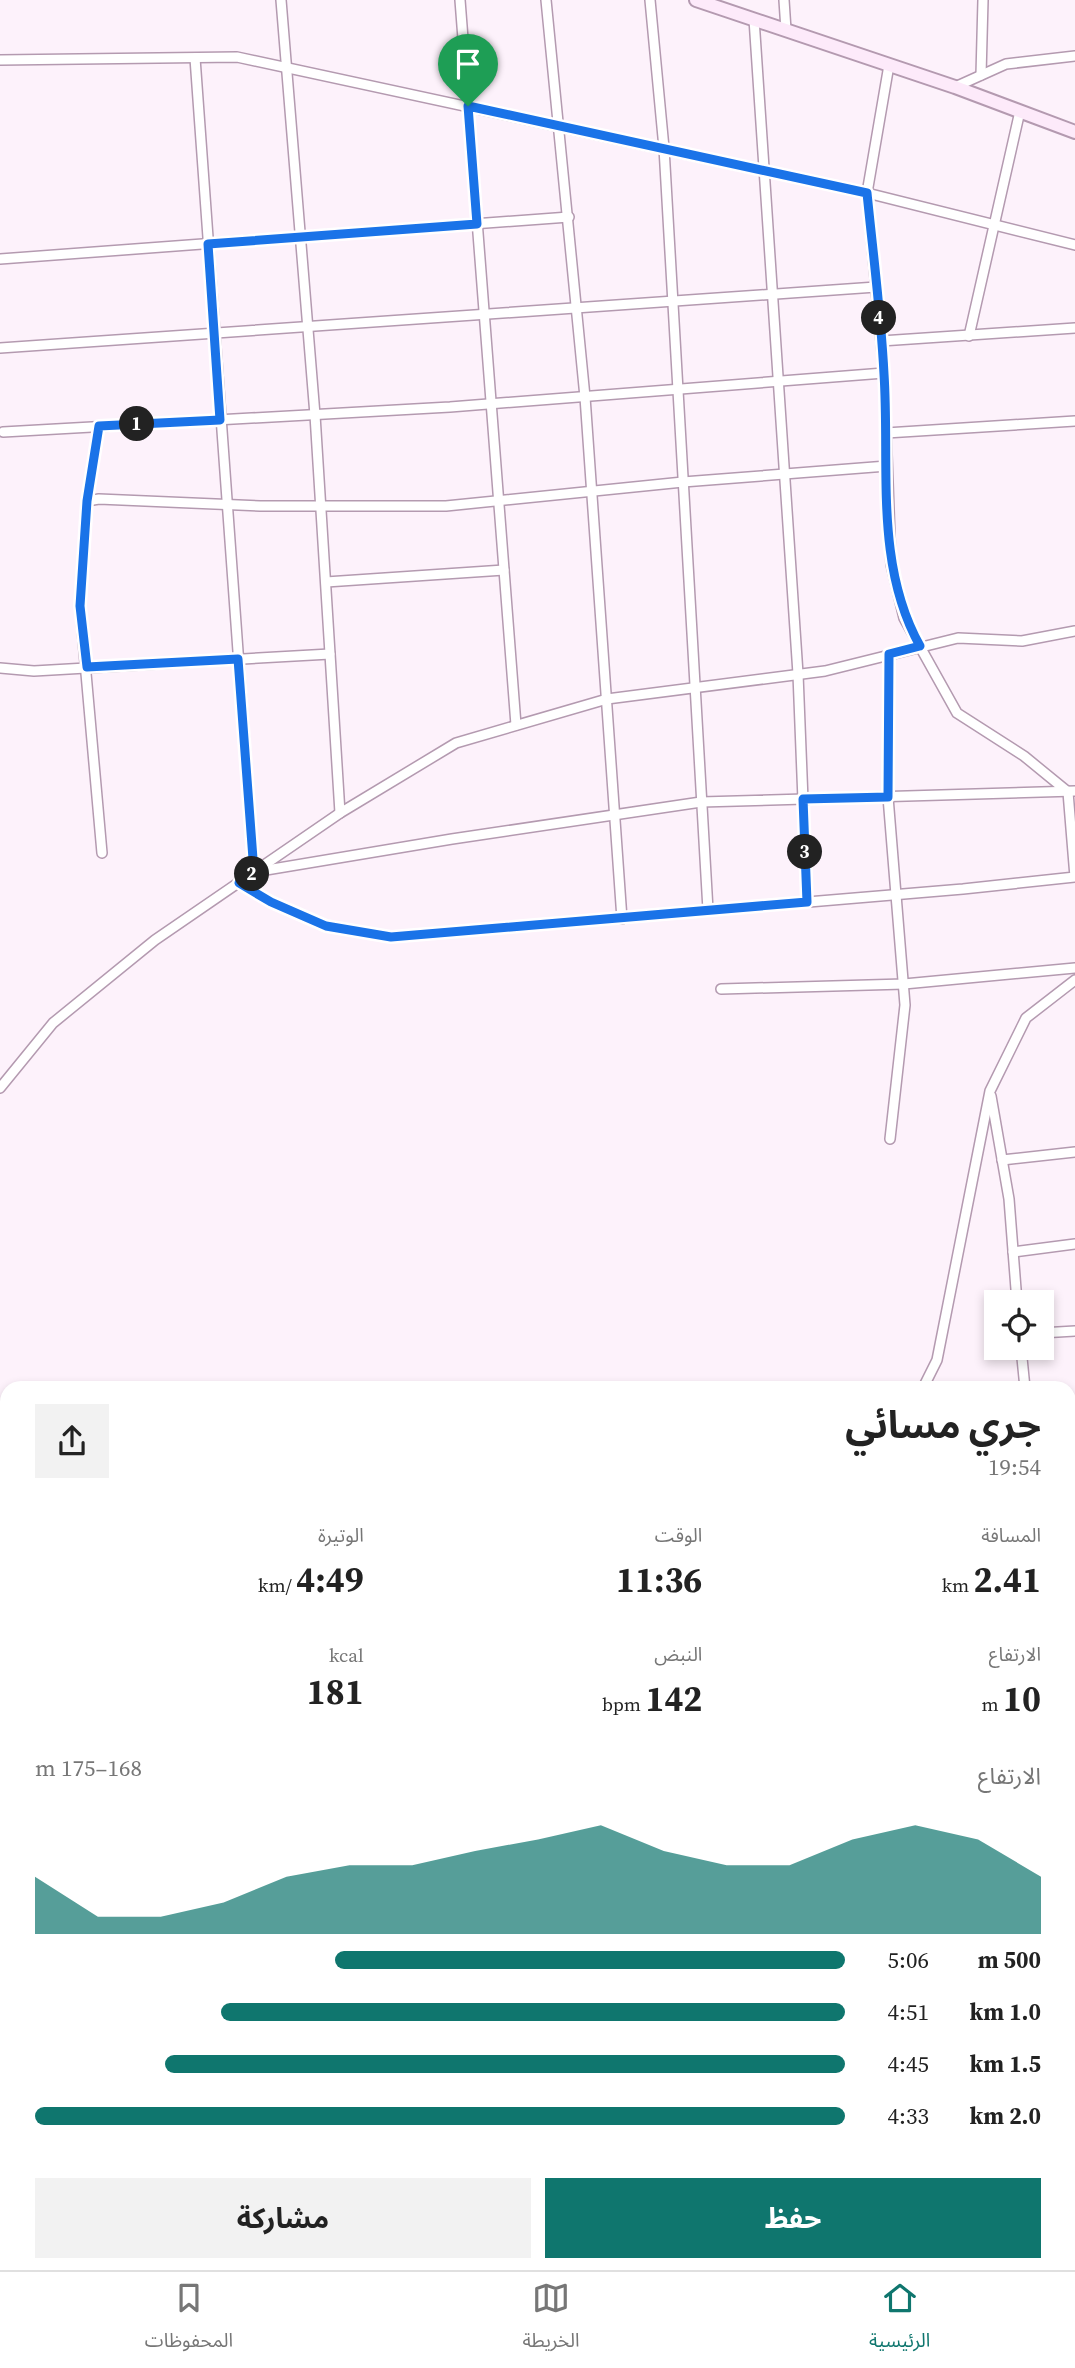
<!DOCTYPE html>
<html lang="ar">
<meta charset="utf-8">
<style>
body{margin:0;font-family:"Source Serif 4","Noto Sans Arabic",serif;background:#f2f2f2;color:#222;direction:rtl;height:100vh;display:flex;flex-direction:column;font-size:26px;white-space:nowrap}
*{box-sizing:border-box;margin:0}
p{font-size:23px;color:#767676}
.icon{flex:none;width:38px;height:38px;fill:none;stroke:currentColor;stroke-width:2;stroke-linecap:round;stroke-linejoin:round}
.map{position:relative;flex:1;overflow:hidden;direction:ltr}
.sheet{position:absolute;left:0px;top:1381px;width:1076px;height:891px;display:flex;flex-direction:column;background:#fff;border-radius:21px 21px 0 0;box-shadow:0 4px 10px #0003;direction:rtl}
.sheet>*{flex:none}
.buttons{position:absolute;left:984px;top:1290px;display:grid;gap:14px}
.buttons a{display:grid;place-items:center;width:70px;height:70px;border-radius:0px;background:#fff;box-shadow:0 4px 10px #0003;font-size:35px}
.pin{position:absolute;display:grid;place-items:center;width:60px;height:60px;color:#fff;margin:-72px -30px;border-radius:50% 50% 50% 0;rotate:-45deg;box-shadow:0 0 7px #0007}
.pin .icon{rotate:45deg}
.km{position:absolute;width:35px;height:35px;margin:-18px;border-radius:50%;background:#222;color:#fff;font-size:19px;line-height:35px;text-align:center}
.round{display:grid;place-items:center;flex:none;width:74px;height:74px;border-radius:0px;background:#f2f2f2}
.overview{display:flex;align-items:center;justify-content:space-between;height:119px;padding:0 35px}
h1{font-size:38px;font-weight:700;line-height:52px}
.metrics{display:grid;grid-template-columns:repeat(3,1fr);gap:10px;height:119px;padding:7px 35px}
.metrics div{display:grid;align-content:center}
.metrics b{font-size:35px;font-weight:700}
.metrics small{font-size:19px;font-weight:400}
.metrics p{font-size:19px}
.chart{height:196px;padding:14px 35px}
.chart p{display:flex;justify-content:space-between}
.chart svg{width:100%;height:126px;margin-top:7px;fill:#0f766e;opacity:.7}
.action{display:flex;gap:14px;margin-top:auto;padding:14px 35px}
.action a{flex:1;height:80px;border-radius:0px;background:#0f766e;color:#fff;font-size:28px;font-weight:700;line-height:80px;text-align:center}
.action a+a{background:#f2f2f2;color:#222}
ul{padding:0 35px;list-style:none;font-size:23px}
li{display:grid;grid-template-columns:112px 84px 1fr;align-items:center;height:52px}
li i{height:18px;border-radius:9px;background:#0f766e}
.tabs{display:flex;justify-content:space-around;align-items:center;height:98px;border-top:2px solid #e0e0e0;background:#fff;font-size:19px;color:#767676}
.tabs a{display:grid;justify-items:center;gap:4px}
.tabs .on{color:#0f766e}
.map>svg:first-child{display:block}
</style>
<div class="map">
<svg width="1075" height="2270" viewBox="0 0 1075 2270">
<rect width="100%" height="100%" fill="#fdf2fb"/>
<g fill="none" stroke-linecap="round" stroke-linejoin="round">
<g stroke="#b49ab0" stroke-width="12">
<g id="street">
<polyline points="281,0 315,415 340,813"/>
<polyline points="460,0 516,725"/>
<polyline points="546,0 585,397 622,919"/>
<polyline points="650,0 664,148 708,910"/>
<polyline points="784,0 786,30"/>
<polyline points="754,19 798,674 807,902"/>
<polyline points="195,58 254,872 452,839 701,802 1075,791"/>
<polyline points="0,60 237,57 867,193 1075,245"/>
<polyline points="981,75 983,0"/>
<polyline points="955,87 1006,64 1075,56"/>
<polyline points="0,259 569,217"/>
<polyline points="969,336 1020,111"/>
<polyline points="881,341 1075,328"/>
<polyline points="0,348 876,287"/>
<polyline points="99,427 87,501 80,606 102,853"/>
<polyline points="3,432 450,407 884,373"/>
<polyline points="886,433 1075,421"/>
<polyline points="87,501 99,499 260,506 446,506 683,482 887,466"/>
<polyline points="326,582 504,570"/>
<polyline points="889,654 888,797 905,1005 890,1139"/>
<polyline points="0,668 34,671 330,654"/>
<polyline points="239,883 271,902 326,926 391,937 963,889 1075,877 1068,792 1024,756 957,713 904,618 891,564 884,373 867,193 889,65"/>
<polyline points="721,989 904,984 1075,968"/>
<polyline points="0,1088 53,1023 155,940 340,813 456,743 607,699 825,671 958,638 1022,641 1075,631"/>
<polyline points="991,1096 1009,1199 1017,1302"/>
<polyline points="1002,1160 1075,1152"/>
<polyline points="1013,1252 1075,1244"/>
<polyline points="1041,1333 1075,1331"/>
<polyline points="1021,1348 1025,1388"/>
<polyline points="923,1388 937,1360 990,1091 1026,1018 1075,980"/>
<polyline points="1069,1417 1075,1417"/>
<polyline points="1069,1461 1075,1460"/>
<polyline points="1069,1590 1075,1590"/>
<polyline points="1069,1695 1075,1695"/>
<polyline points="1069,1790 1075,1790"/>
<polyline points="1069,1946 1075,2018"/>
<polyline points="560,2270 562,2264"/>
</g>
</g>
<g stroke="#b49ab0" stroke-width="16">
<polyline id="secondary" points="696,0 955,87 1075,132"/>
</g>
<g stroke="#d5d3d5" stroke-width="19">
<g id="highway">
<polyline points="0,2077 7,2079"/>
<polyline points="587,2264 604,2270"/>
</g>
</g>
<use href="#street" stroke="#fff" stroke-width="9"/>
<use href="#secondary" stroke="#fdeafa" stroke-width="12"/>
<use href="#highway" stroke="#f9b8ef" stroke-width="16"/>
</g>
<g fill="none" stroke-linecap="round" stroke-linejoin="round">
<g stroke="#fff" stroke-width="14">
<path id="route" d="M 468,106 L 867,193 C 873,253 881,314 884,374 C 890,465 874,564 920,646 L 889,654 L 888,797 L 803,799 L 807,902 L 391,937 L 326,926 L 271,902 L 239,883 L 254,872 L 238,659 L 87,667 L 80,606 L 87,501 L 99,426 L 220,420 L 208,244 L 477,224 Z"/>
</g>
<use href="#route" stroke="#1a73e8" stroke-width="9"/>
</g>
</svg>
<div class="buttons">
<a><svg class="icon" aria-label="locate" viewBox="0 0 24 24"><circle cx="12" cy="12" r="6"/><path d="M12 2v4M12 18v4M2 12h4M18 12h4"/></svg></a>
</div>
<div class="pin" style="left:468px;top:106px;background:#1e9e55"><svg class="icon" aria-label="arrive" viewBox="0 0 24 24"><path d="M6 21V4h12l-3 4 3 4H6"/></svg></div>
<b class="km" style="left:137px;top:424px">1</b>
<b class="km" style="left:252px;top:874px">2</b>
<b class="km" style="left:805px;top:852px">3</b>
<b class="km" style="left:879px;top:318px">4</b>
<section class="sheet">
<div class="overview"><div><h1>جري مسائي</h1><p>19:54</p></div><a class="round"><svg class="icon" aria-label="share" viewBox="0 0 24 24"><path d="M12 15V3M7 8l5-5 5 5M5 13v7h14v-7"/></svg></a></div>
<div class="metrics">
<div><p>المسافة</p><b>2.41<small> km</small></b></div>
<div><p>الوقت</p><b>11:36</b></div>
<div><p>الوتيرة</p><b>4:49<small> /km</small></b></div>
</div>
<div class="metrics">
<div><p>الارتفاع</p><b>10<small> m</small></b></div>
<div><p>النبض</p><b>142<small> bpm</small></b></div>
<div><p>kcal</p><b>181</b></div>
</div>
<div class="chart"><p><span>الارتفاع</span>168–175 m</p>
<svg viewBox="0 0 160 44" preserveAspectRatio="none"><path d="M0 44V24L10 38L20 38L30 33L40 24L50 20L60 20L70 15L80 11L90 6L100 15L110 20L120 20L130 11L140 6L150 11L160 24V44z"/></svg>
</div>
<ul>
<li><b>500 m</b>5:06<i style="width:63%"></i></li>
<li><b>1.0 km</b>4:51<i style="width:77%"></i></li>
<li><b>1.5 km</b>4:45<i style="width:84%"></i></li>
<li><b>2.0 km</b>4:33<i style="width:100%"></i></li>
</ul>
<div class="action"><a>حفظ</a><a>مشاركة</a></div>
</section>
</div>
<nav class="tabs">
<a class="on"><svg class="icon" aria-label="home" viewBox="0 0 24 24"><path d="M3 11l9-7 9 7M6 9v11h12V9"/></svg>الرئيسية</a>
<a><svg class="icon" aria-label="map" viewBox="0 0 24 24"><path d="M3 6l6-2 6 2 6-2v14l-6 2-6-2-6 2zM9 4v14M15 6v14"/></svg>الخريطة</a>
<a><svg class="icon" aria-label="saved" viewBox="0 0 24 24"><path d="M7 4h10v16l-5-4-5 4z"/></svg>المحفوظات</a>
</nav>
